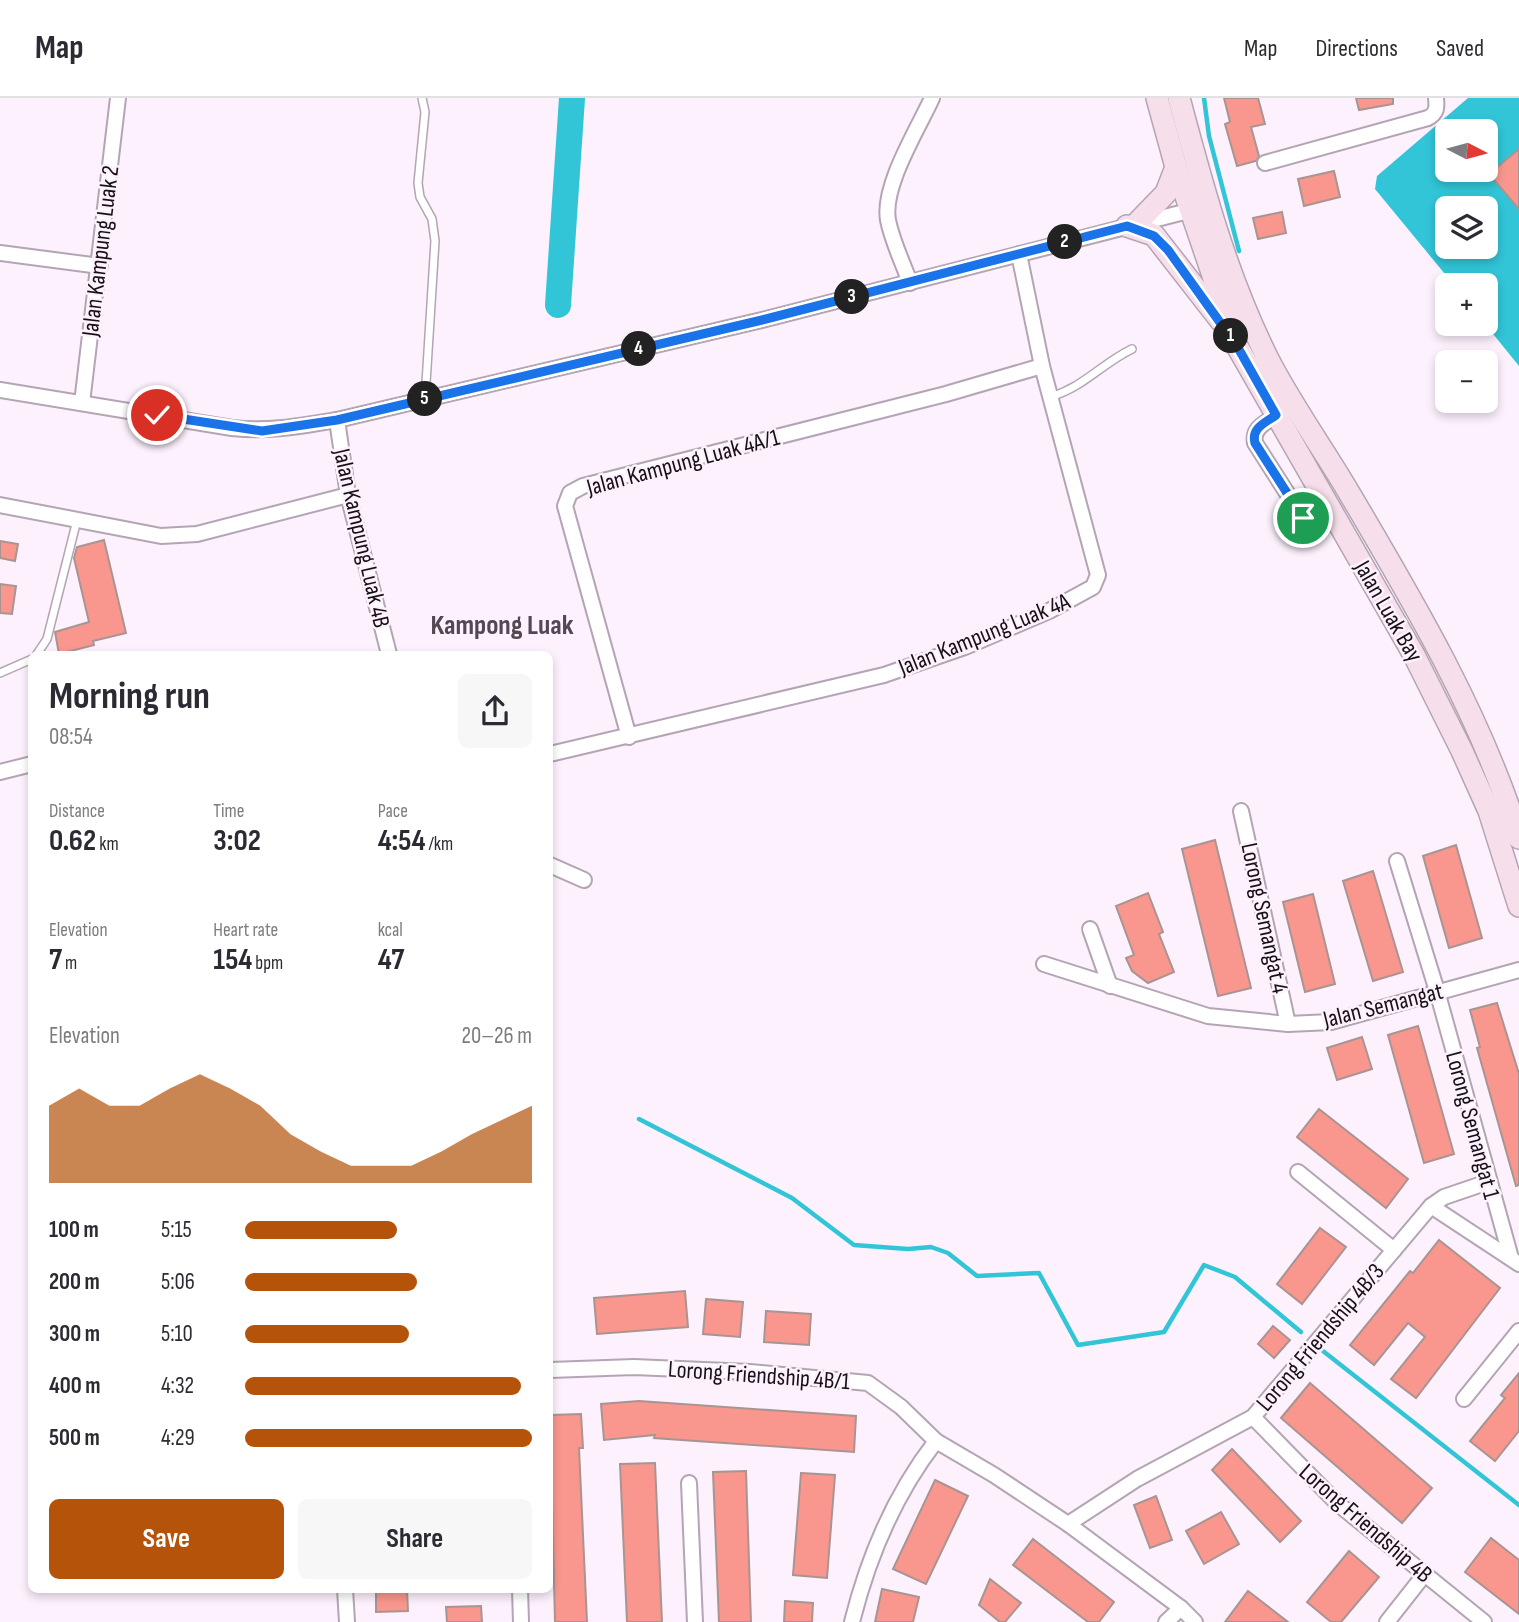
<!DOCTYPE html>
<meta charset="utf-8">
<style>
body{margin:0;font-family:"Sofia Sans Condensed",sans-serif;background:#f7f7f7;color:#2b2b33;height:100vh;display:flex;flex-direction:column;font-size:26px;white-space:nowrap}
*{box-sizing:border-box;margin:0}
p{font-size:23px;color:#7c7c81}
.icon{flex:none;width:38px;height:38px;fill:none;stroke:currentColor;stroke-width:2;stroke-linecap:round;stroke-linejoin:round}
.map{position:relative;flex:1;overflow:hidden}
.details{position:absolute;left:28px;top:553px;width:525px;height:942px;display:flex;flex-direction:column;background:#fff;border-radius:10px;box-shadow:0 4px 10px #0003}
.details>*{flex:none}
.needle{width:46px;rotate:96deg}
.buttons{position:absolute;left:1435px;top:21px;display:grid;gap:14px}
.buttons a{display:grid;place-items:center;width:63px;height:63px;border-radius:10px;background:#fff;box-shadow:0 4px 10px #0003;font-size:35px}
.pin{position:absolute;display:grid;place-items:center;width:60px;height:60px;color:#fff;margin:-30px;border:4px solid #fff;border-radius:50%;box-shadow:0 2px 7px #0007}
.km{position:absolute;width:35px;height:35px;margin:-18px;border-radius:50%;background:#222;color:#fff;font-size:19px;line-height:35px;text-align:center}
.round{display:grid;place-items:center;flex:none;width:74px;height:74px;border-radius:10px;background:#f7f7f7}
.summary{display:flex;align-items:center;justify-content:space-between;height:119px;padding:0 21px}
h1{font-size:38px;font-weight:700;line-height:52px}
.stats{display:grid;grid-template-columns:repeat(3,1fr);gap:10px;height:119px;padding:7px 21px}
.stats div{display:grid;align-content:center}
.stats b{font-size:30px;font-weight:700}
.stats small{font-size:19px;font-weight:400}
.stats p{font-size:19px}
.chart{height:196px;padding:14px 21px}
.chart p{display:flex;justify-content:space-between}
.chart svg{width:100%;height:126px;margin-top:7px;fill:#b45309;opacity:.7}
.button{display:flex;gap:14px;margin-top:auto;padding:14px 21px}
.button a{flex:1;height:80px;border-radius:10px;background:#b45309;color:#fff;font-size:28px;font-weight:700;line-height:80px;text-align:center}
.button a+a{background:#f7f7f7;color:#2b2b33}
ul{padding:0 21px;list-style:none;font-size:23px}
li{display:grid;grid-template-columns:112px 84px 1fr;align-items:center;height:52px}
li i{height:18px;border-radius:9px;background:#b45309}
header{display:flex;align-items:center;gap:42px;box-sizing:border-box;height:98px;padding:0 35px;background:#fff;border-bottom:2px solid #e1e1e2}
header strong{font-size:33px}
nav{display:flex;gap:38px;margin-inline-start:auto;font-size:24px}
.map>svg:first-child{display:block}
</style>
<header>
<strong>Map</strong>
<nav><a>Map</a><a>Directions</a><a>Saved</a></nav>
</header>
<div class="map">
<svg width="1519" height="1524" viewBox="0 0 1519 1524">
<rect width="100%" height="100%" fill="#fdf1fe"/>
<path fill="#31c5d7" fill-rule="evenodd" d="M 1468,0 L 1519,0 L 1519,268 L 1485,226 L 1486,187 L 1454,187 L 1375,91 L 1377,78 ZM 1447,33 L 1486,33 L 1486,72 L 1447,72 ZM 1447,110 L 1486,110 L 1486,149 L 1447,149 Z"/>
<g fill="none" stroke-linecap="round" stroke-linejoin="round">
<g stroke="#31c5d7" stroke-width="4.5">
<polyline points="1204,0 1209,38 1239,153"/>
<polyline points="639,1021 792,1100 854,1147 908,1151 931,1149 948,1155 977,1178 1039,1175 1078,1247 1164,1234 1204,1167 1235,1179 1301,1234"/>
<polyline points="1323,1253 1519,1407"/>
</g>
<polyline stroke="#31c5d7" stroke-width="26" points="558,207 572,0"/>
</g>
<g fill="#f9978e" stroke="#a99492" stroke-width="2">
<polygon points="1224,0 1258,0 1265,26 1251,29 1259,58 1256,63 1237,68 1225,26 1230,24"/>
<polygon points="1356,0 1393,0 1393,6 1359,12"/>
<polygon points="1519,51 1519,111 1489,76"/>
<polygon points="1334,73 1340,99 1304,108 1298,81"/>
<polygon points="1282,114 1286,135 1258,141 1253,120"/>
<polygon points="104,442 126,535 93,543 94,547 59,556 55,534 89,524 74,460 77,449"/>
<polygon points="0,443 18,446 15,463 0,460"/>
<polygon points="0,486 16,488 12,516 0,515"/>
<polygon points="1215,742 1251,890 1218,898 1182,751"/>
<polygon points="1456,747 1482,840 1449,850 1423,758"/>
<polygon points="1373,773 1403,874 1373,883 1343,783"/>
<polygon points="1148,795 1163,834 1159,836 1174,874 1148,885 1132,873 1126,860 1134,857 1116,808"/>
<polygon points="1313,796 1335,886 1305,894 1283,804"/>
<polygon points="1497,905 1519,976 1519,1087 1516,1088 1477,950 1480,949 1470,912"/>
<polygon points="1418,928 1454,1056 1424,1065 1388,937"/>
<polygon points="1362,939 1372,971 1337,982 1327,950"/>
<polygon points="1319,1011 1408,1081 1386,1110 1297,1039"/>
<polygon points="1320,1130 1346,1149 1302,1206 1277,1186"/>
<polygon points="1439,1142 1500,1190 1416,1300 1391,1281 1425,1239 1408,1225 1374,1267 1350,1247 1410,1173 1413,1175"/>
<polygon points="685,1193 688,1229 597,1236 594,1200"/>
<polygon points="706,1201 743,1204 740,1239 703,1236"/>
<polygon points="766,1213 811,1216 809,1247 764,1244"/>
<polygon points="1273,1228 1290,1242 1274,1260 1258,1246"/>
<polygon points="1519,1275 1519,1333 1495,1363 1470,1343 1505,1300 1501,1297"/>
<polygon points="1310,1285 1432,1390 1402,1425 1281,1320"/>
<polygon points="639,1303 856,1318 854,1354 654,1340 655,1337 604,1342 601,1306"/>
<polygon points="581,1316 583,1350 579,1350 587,1524 555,1524 550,1317"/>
<polygon points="1232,1351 1301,1423 1280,1444 1212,1372"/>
<polygon points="655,1365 662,1524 627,1524 620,1366"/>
<polygon points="746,1373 751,1524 719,1524 713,1374"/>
<polygon points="801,1375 835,1377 827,1480 793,1477"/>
<polygon points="935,1382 968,1398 926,1486 893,1471"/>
<polygon points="1156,1398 1172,1442 1150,1450 1134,1407"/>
<polygon points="1221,1414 1239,1446 1204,1466 1186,1433"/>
<polygon points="1491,1440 1519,1462 1519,1516 1465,1474"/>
<polygon points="1033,1441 1114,1504 1099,1524 1088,1524 1013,1467"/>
<polygon points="1349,1453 1379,1479 1341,1524 1331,1524 1307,1504"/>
<polygon points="990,1481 1021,1505 1005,1524 1000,1524 979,1507"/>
<polygon points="376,1491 407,1491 408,1513 376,1514"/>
<polygon points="882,1491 919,1499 913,1524 875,1524"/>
<polygon points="1248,1493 1288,1524 1225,1524"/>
<polygon points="785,1503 813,1505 812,1524 784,1524"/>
<polygon points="481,1508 482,1524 447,1524 446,1509"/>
</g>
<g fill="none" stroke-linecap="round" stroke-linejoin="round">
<g stroke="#b3a5b4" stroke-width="10">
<g id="lane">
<polyline points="422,0 425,14 418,85 420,99 432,121 435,143 425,301"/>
<path d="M 1050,299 C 1084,289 1101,266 1132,251"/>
<polyline points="37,556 47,541 77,422"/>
<polyline points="0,575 32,561"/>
</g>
</g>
<g stroke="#b3a5b4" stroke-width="18">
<g id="street">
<path d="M 1265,65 L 1428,20 C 1437,15 1437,10 1436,0"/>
<polyline points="0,155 100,168"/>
<path d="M 910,185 C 903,165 892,143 888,122 C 882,88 918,31 932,0"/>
<path d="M 0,292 L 232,330 C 268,334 301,328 337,322 L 762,222 L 1192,112"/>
<polyline points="82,305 118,0"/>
<path d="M 1277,317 C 1265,325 1252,330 1255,345 L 1303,420"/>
<polyline points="337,322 348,397 389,556"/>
<polyline points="0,407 161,438 197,436 348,397"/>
<polyline points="629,639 565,408 570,395 583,388 946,296 1042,268"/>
<polyline points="550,656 884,577 965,549 1049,513 1093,489 1098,477 1042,268 1019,156"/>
<polyline points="0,674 32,666"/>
<polyline points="1241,713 1288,926"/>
<polyline points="1397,763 1437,893 1511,1160"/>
<polyline points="550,767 584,782"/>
<polyline points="1090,831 1110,888"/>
<polyline points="1044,866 1208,918 1288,926 1331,924 1519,872"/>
<polyline points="1298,1074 1394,1152"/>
<polyline points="1431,1108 1519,1166"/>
<polyline points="550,1272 634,1269 750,1274 868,1285 901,1309 936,1343 994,1377 1068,1426 1181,1510 1195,1524"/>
<polyline points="1464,1301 1519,1233"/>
<polyline points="1253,1319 1337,1405 1484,1524"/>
<polyline points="689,1385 695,1524"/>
<polyline points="1068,1426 1137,1381 1253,1319 1431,1108 1444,1099 1488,1084"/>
<polyline points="345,1491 347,1524"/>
<polyline points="520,1491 521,1524"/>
<path d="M 852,1524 C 868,1460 895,1396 936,1343"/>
<polyline points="1166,1524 1181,1510"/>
<polyline points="1387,1524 1424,1477"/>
</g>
</g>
<g stroke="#b3a5b4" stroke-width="24">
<g id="secondary">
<polyline points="1157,0 1176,69 1237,248 1414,557 1462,653 1489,713 1519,808"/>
<path d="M 1179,0 C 1203,90 1226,177 1268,261 C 1291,306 1322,349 1348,393 C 1413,503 1481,617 1519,740"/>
<polyline points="1136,126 1166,95 1176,69"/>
<polyline points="1127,128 1154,137 1221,223"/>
</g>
</g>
<use href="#lane" stroke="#fff" stroke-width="7"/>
<use href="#street" stroke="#fff" stroke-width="14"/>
<use href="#secondary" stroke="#f6dfeb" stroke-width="21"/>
</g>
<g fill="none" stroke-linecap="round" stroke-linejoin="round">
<g stroke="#fff" stroke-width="14">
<path id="route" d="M 157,317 L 262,333 L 337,322 L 762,222 L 1127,128 L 1154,138 L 1168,152 L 1237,248 L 1276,317 C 1265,325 1251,330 1255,345 L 1303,420"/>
</g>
<use href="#route" stroke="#1a73e8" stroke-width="9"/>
</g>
<g text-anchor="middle" stroke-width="5" stroke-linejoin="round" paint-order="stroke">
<g font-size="24" fill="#161116" stroke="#fdf1fe">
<text transform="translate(100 153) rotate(-83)" y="8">Jalan Kampung Luak 2</text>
<text transform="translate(683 364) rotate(-15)" y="8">Jalan Kampung Luak 4A/1</text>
<text transform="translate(362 440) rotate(77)" y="8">Jalan Kampung Luak 4B</text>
<text transform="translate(1389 513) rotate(60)" y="8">Jalan Luak Bay</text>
<text transform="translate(984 536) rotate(-22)" y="8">Jalan Kampung Luak 4A</text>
<text transform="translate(1265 820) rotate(78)" y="8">Lorong Semangat 4</text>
<text transform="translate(1383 907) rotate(-14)" y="8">Jalan Semangat</text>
<text transform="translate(1473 1027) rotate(75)" y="8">Lorong Semangat 1</text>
<text transform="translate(1320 1239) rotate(-50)" y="8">Lorong Friendship 4B/3</text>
<text transform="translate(759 1277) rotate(4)" y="8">Lorong Friendship 4B/1</text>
<text transform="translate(1366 1425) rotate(41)" y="8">Lorong Friendship 4B</text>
</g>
<g font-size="28" font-weight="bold" fill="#524753" stroke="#fdf1fe">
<text x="502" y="536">Kampong Luak</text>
</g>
</g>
</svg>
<div class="buttons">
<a><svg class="needle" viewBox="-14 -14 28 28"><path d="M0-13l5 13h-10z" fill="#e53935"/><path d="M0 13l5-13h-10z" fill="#7c7c81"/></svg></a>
<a><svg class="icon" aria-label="layers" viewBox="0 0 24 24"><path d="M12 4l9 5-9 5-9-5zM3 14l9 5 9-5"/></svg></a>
<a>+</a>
<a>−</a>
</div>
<div class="pin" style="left:1303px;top:420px;background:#1e9e55"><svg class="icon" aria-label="arrive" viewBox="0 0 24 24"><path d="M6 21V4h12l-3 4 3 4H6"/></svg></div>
<div class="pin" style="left:157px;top:317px;background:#d93025"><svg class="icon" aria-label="check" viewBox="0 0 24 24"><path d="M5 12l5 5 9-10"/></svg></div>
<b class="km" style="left:1231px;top:238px">1</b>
<b class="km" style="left:1065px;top:144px">2</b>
<b class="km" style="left:852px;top:199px">3</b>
<b class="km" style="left:639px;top:251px">4</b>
<b class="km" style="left:425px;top:301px">5</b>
<section class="details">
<div class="summary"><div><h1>Morning run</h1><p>08:54</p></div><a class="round"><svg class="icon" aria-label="share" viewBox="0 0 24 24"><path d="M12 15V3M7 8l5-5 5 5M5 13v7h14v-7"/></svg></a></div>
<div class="stats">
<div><p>Distance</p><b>0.62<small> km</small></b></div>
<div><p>Time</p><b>3:02</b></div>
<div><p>Pace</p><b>4:54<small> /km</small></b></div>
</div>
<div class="stats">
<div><p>Elevation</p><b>7<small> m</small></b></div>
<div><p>Heart rate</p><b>154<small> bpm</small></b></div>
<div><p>kcal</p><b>47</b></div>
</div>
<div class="chart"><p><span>Elevation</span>20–26 m</p>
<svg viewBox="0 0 160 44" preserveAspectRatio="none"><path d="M0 44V17L10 11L20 17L30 17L40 11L50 6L60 11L70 17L80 27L90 33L100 38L110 38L120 38L130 33L140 27L150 22L160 17V44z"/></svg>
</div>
<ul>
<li><b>100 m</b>5:15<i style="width:53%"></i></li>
<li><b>200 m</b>5:06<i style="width:60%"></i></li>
<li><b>300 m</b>5:10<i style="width:57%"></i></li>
<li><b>400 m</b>4:32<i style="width:96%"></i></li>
<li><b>500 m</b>4:29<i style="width:100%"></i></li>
</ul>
<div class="button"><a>Save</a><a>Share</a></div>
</section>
</div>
